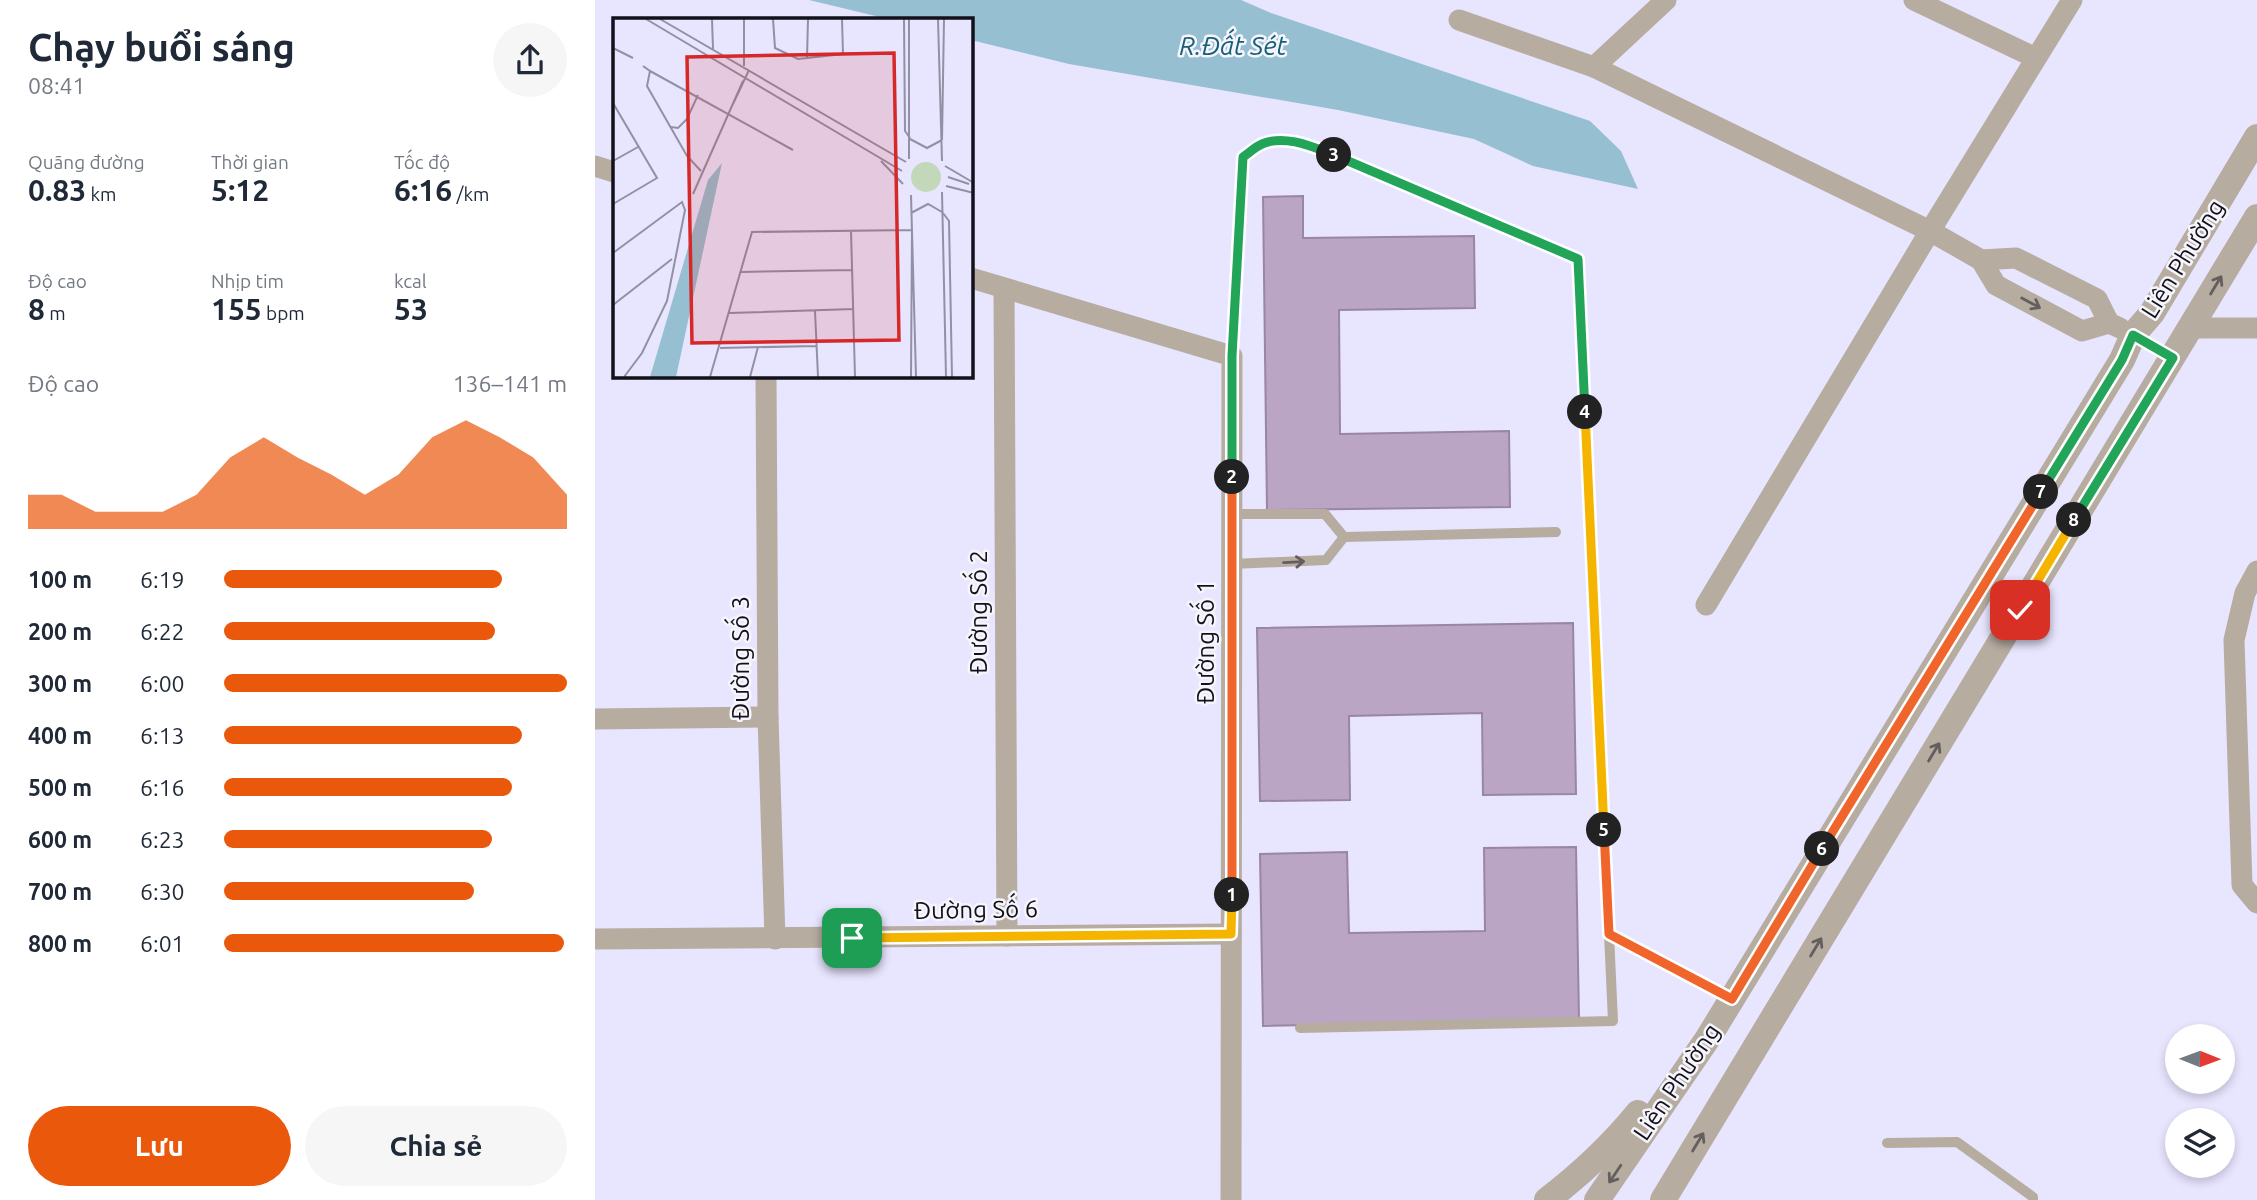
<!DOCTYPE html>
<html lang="vi">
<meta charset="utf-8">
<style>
body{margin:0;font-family:Ubuntu,sans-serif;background:#f6f6f7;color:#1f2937;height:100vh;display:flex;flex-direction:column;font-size:26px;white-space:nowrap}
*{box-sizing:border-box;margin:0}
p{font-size:23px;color:#747a83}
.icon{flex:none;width:38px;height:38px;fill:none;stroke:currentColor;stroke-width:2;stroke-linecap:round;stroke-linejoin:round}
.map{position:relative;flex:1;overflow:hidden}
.sheet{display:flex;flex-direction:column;background:#fff;width:595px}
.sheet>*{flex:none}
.needle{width:46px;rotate:91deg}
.fabs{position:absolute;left:1570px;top:1024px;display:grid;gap:14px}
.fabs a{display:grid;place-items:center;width:70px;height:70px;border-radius:50%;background:#fff;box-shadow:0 4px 10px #0003;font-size:35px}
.pin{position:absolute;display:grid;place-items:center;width:60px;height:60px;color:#fff;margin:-30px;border-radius:14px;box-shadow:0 4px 10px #0006}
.km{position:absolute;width:35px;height:35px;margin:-18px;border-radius:50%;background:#222;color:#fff;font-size:19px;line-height:35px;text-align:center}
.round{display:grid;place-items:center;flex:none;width:74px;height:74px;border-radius:37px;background:#f6f6f7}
.summary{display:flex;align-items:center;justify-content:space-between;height:119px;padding:0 28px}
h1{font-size:38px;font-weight:700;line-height:52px}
.metrics{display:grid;grid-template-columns:repeat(3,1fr);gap:10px;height:119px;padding:7px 28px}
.metrics div{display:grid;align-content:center}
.metrics b{font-size:30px;font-weight:700}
.metrics small{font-size:19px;font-weight:400}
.metrics p{font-size:19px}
.chart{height:196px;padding:14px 28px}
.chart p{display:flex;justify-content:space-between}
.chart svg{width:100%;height:126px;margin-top:7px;fill:#ea580c;opacity:.7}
.action{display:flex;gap:14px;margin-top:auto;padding:14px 28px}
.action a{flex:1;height:80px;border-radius:42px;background:#ea580c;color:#fff;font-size:28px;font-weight:700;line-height:80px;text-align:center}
.action a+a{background:#f6f6f7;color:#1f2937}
ul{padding:0 28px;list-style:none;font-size:23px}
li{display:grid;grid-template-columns:112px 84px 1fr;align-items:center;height:52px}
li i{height:18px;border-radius:9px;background:#ea580c}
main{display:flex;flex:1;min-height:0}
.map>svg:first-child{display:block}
</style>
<main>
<section class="sheet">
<div class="summary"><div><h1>Chạy buổi sáng</h1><p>08:41</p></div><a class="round"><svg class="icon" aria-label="share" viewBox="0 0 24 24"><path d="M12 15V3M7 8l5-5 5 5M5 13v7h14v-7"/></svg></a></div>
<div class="metrics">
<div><p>Quãng đường</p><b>0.83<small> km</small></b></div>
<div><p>Thời gian</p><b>5:12</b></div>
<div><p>Tốc độ</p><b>6:16<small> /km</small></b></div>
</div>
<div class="metrics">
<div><p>Độ cao</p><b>8<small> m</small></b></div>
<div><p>Nhịp tim</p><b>155<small> bpm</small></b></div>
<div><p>kcal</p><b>53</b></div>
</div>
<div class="chart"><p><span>Độ cao</span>136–141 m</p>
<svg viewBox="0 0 160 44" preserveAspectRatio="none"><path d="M0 44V32L10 32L20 38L30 38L40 38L50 32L60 19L70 12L80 19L90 25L100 32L110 25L120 12L130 6L140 12L150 19L160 32V44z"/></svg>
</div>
<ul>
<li><b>100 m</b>6:19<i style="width:81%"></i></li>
<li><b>200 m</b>6:22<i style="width:79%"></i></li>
<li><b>300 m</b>6:00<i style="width:100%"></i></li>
<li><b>400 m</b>6:13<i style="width:87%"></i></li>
<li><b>500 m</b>6:16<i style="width:84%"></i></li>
<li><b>600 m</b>6:23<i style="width:78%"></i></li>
<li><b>700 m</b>6:30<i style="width:73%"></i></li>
<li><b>800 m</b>6:01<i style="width:99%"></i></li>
</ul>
<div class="action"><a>Lưu</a><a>Chia sẻ</a></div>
</section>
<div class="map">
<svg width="1662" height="1200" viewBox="0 0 1662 1200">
<rect width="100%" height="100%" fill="#e8e5ff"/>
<polygon fill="#96bfd1" points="214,0 646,0 676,13 995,121 1026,151 1043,189 938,166 879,139 743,110 474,64 376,40 376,19 293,19"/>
<g fill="#baa5c4" stroke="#9986a1" stroke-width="2">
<polygon points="708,196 708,238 879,236 880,308 744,310 745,434 914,431 915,507 672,510 668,197"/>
<polygon points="978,623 981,794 888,795 887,713 754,716 755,800 665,801 662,628"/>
<polygon points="981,847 984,1020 668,1026 665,854 752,852 754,933 890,931 889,848"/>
</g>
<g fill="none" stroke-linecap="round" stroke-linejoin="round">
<g stroke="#b6aca0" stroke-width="10">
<path d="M 637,356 L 648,157 C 676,137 683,138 716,146 L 983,259 L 1018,1021 L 705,1028"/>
<polyline points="637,514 730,514 749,537"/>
<polyline points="637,564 731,560 749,537 961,532"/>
<polyline points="1014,934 1137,999"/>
<polyline points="1292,1143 1362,1142 1438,1197 1438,1200"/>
</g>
<g stroke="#b6aca0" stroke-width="21">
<polyline points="1319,0 1441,58"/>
<polyline points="864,20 999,67 1335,231 1386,260 1401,285 1487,331 1514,323"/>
<polyline points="999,67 1071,0"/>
<polyline points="0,166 19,172"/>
<polyline points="1386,260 1421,258 1502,299 1514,323 1525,328"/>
<polyline points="376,278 637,356 636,1200"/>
<polyline points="409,288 412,936"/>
<polyline points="1595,328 1662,328"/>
<polyline points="171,376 173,717 180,939"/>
<polyline points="1662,571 1650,593 1639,640 1647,885 1662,903"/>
<polyline points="1111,605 1335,231 1477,0"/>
<polyline points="0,719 173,717"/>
<polyline points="0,939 636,934"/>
</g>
<g stroke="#b6aca0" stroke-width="26">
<path d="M 952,1200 C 986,1174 1016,1146 1043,1113"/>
<polyline points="1002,1200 1113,1038 1527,360 1538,335 1557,313 1662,137"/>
<polyline points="1068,1200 1662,217"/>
</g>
</g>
<defs><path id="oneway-shaft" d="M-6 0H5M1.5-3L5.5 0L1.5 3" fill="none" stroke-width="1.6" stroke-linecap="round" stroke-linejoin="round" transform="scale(1.75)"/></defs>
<g stroke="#645e5e">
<use href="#oneway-shaft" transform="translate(1621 285) rotate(-59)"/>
<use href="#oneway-shaft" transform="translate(1436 303) rotate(28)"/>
<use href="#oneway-shaft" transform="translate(699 562) rotate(-3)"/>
<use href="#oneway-shaft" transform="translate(1339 752) rotate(-59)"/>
<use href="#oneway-shaft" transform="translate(1221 947) rotate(-59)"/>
<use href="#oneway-shaft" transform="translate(1103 1142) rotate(-59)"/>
<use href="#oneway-shaft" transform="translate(1020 1174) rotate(124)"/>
</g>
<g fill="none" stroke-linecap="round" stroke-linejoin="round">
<g stroke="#fff" stroke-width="14">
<polyline id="split-1" points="257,938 636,934 637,895"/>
</g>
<g stroke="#fff" stroke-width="14">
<polyline id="split-2" points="637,895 637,477"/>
</g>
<g stroke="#fff" stroke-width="14">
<path id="split-3" d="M 637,477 L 637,356 L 648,157 C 654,153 660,147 667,144 C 690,134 718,147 739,155"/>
</g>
<g stroke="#fff" stroke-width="14">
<polyline id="split-4" points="739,155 983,259 990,412"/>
</g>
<g stroke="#fff" stroke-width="14">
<polyline id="split-5" points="990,412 1009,830"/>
</g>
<g stroke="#fff" stroke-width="14">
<polyline id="split-6" points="1009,830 1014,934 1137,999 1227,849"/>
</g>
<g stroke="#fff" stroke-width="14">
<polyline id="split-7" points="1227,849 1446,492"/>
</g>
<g stroke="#fff" stroke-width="14">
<polyline id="split-8" points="1446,492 1527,360 1538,335 1578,358 1479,520"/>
</g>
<g stroke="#fff" stroke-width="14">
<polyline id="split-9" points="1425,610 1479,520"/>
</g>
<use href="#split-1" stroke="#f5b400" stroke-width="9"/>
<use href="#split-2" stroke="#f0652b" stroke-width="9"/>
<use href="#split-3" stroke="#22a559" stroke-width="9"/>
<use href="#split-4" stroke="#22a559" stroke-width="9"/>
<use href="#split-5" stroke="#f5b400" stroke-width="9"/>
<use href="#split-6" stroke="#f0652b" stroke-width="9"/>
<use href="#split-7" stroke="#f0652b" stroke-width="9"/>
<use href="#split-8" stroke="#22a559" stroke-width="9"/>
<use href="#split-9" stroke="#f5b400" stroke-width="9"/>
</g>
<g text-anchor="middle" stroke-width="5" stroke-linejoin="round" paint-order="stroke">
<g font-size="24" fill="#12101b" stroke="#f6f5fb">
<text transform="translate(1588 259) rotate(-58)" y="8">Liên Phường</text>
<text transform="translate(384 612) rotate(-90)" y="8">Đường Số 2</text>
<text transform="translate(611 642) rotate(-90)" y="8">Đường Số 1</text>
<text transform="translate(146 658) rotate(-90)" y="8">Đường Số 3</text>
<text transform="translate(381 910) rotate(-1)" y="8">Đường Số 6</text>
<text transform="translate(1082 1082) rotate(-56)" y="8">Liên Phường</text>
</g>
<g font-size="26" font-style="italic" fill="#17607a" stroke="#f6f5fb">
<text x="638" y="55">R.Đất Sét</text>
</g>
</g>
<g transform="translate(18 18)">
<rect width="360" height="360" fill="#e8e5ff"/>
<path d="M298 159a15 15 0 1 1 30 0a15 15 0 1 1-30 0Z" fill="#c2d8b9"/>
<path d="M 109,145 L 63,359 L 37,359 L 95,162 Z" fill="#96bfd1"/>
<path fill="none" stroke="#9290a4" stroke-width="2" d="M 33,1 L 289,153M 47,1 L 293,144M 99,1 L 100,31M 131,1 L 131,48M 160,1 L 162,30 L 185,41 L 230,36 L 229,1M 291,1 L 292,113 L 297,120M 296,1 L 296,141M 325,1 L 329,143M 0,30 L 20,40M 194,40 L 195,1M 30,48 L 37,53 L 34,68 L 74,138 L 88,153M 37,53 L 180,132M 0,85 L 44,160 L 0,186M 120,86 L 136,52M 58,109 L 65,110 L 74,101 L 85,77M 297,121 L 314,130 L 329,122M 329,122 L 331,1M 0,143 L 25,129M 268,143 L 290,166M 332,148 L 361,165M 335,159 L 356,166M 333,168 L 361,175M 329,174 L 333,359M 80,176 L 130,63M 298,177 L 303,359M 298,195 L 315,186 L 329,194M 330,195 L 336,203 L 339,359M 238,213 L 242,359M 0,235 L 69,184 L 72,192 L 54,283 L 29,335 L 11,359M 128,254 L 239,252M 0,287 L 59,241M 202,293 L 205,359M 116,295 L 241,291M 107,330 L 203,328M 97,359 L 139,214 L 299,212M 137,359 L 145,329M 298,359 L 299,212"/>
<path fill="#d62828" fill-opacity="0.15" stroke="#d62828" stroke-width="3.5" d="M 281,35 L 286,322 L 79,325 L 74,39 Z"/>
<rect width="360" height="360" fill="none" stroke="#12101b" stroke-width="3.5"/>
</g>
</svg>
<div class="fabs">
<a><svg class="needle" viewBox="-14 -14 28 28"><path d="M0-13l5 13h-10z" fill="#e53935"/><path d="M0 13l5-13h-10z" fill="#747a83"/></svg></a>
<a><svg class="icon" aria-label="layers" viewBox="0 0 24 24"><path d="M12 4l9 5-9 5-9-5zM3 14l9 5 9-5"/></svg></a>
</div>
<div class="pin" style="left:257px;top:938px;background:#1e9e55"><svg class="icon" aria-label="arrive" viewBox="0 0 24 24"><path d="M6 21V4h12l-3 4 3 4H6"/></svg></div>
<div class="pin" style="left:1425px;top:610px;background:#d93025"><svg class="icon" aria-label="check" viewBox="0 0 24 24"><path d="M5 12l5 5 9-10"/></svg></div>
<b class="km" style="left:637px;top:895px">1</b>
<b class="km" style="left:637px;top:477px">2</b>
<b class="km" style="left:739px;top:155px">3</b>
<b class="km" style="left:990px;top:412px">4</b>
<b class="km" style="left:1009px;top:830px">5</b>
<b class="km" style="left:1227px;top:849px">6</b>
<b class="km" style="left:1446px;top:492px">7</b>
<b class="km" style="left:1479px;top:520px">8</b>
</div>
</main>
